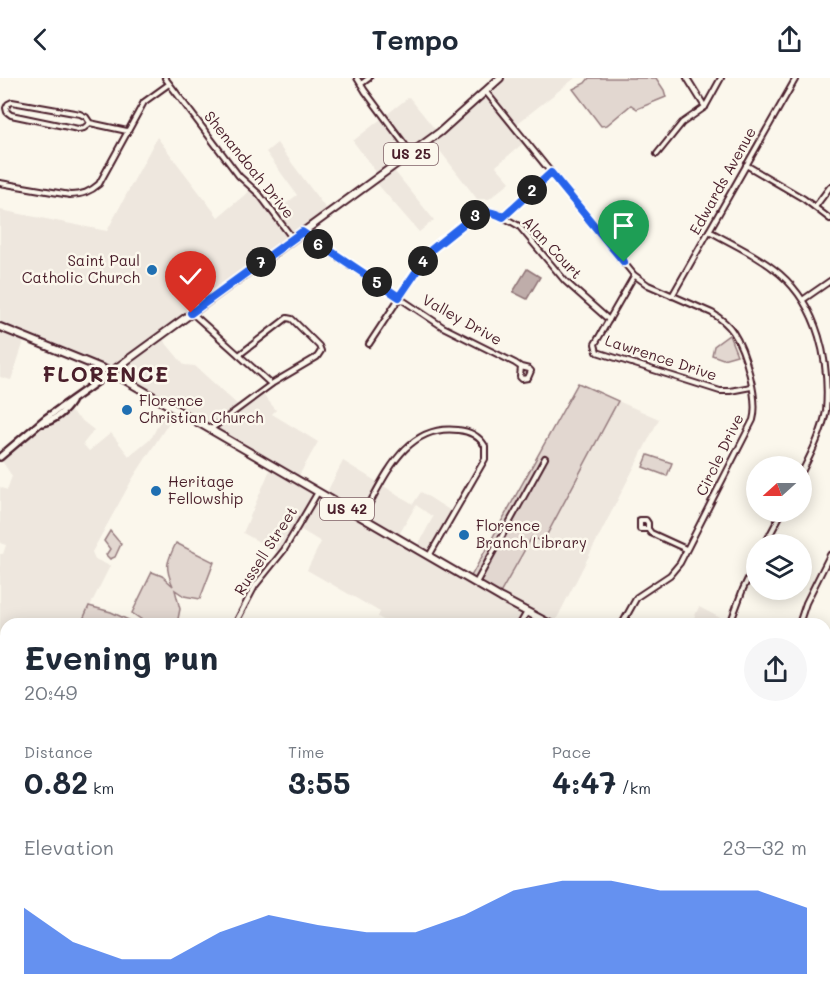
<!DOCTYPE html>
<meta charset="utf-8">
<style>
body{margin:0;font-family:Mali,sans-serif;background:#f6f6f7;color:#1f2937;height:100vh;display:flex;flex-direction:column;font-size:22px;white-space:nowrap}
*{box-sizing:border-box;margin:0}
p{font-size:20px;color:#747a83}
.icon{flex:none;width:33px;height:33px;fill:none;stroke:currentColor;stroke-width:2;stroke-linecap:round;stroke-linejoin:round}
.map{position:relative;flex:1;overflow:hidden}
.details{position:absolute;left:0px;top:540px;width:831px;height:384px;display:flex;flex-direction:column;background:#fff;border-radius:18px 18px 0 0;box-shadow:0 3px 15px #0003}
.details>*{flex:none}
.needle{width:39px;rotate:249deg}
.buttons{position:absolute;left:746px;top:378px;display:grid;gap:12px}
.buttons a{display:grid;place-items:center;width:66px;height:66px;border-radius:50%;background:#fff;box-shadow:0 3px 15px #0003;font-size:30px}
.pin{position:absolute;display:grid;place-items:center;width:51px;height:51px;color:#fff;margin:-62px -26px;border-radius:50% 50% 50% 0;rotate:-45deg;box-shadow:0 0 6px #0007}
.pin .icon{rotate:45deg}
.km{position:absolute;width:30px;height:30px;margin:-15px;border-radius:50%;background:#222;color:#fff;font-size:16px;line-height:30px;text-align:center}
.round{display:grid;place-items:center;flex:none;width:63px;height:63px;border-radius:32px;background:#f6f6f7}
.head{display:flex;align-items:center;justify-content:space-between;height:102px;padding:0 24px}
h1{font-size:33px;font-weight:700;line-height:45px}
.figures{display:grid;grid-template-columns:repeat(3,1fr);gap:9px;height:102px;padding:6px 24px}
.figures div{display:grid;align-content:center}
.figures b{font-size:30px;font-weight:700}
.figures small{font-size:16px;font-weight:400}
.figures p{font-size:16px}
.chart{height:168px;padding:12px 24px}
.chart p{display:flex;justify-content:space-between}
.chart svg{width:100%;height:108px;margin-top:6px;fill:#2563eb;opacity:.7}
header{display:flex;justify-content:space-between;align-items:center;height:78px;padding:0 24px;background:#fff;font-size:27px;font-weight:700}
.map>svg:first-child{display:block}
</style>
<header><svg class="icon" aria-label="back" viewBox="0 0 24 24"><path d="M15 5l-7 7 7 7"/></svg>Tempo<svg class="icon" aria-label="share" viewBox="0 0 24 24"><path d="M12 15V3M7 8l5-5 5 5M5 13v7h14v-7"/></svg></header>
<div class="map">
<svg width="830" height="924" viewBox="0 0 830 924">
<rect width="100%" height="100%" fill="#fbf7ec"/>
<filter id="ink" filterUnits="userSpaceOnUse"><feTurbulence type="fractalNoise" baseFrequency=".0167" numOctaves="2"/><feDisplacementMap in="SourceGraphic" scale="12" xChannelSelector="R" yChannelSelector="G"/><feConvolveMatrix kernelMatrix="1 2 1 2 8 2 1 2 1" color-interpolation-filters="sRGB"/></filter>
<g filter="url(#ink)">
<g fill="#eee7de" fill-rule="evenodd">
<polygon points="500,0 575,0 514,48 526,63 496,88 510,104 489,121 477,121 431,61 392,90 434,142 419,154 374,102 379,98 353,63 409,19 438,55"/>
<path d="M 157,59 L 218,139 L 253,110 L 274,135 L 297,117 L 266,74 L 277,65 L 329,135 L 160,258 L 184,287 L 195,288 L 240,329 L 261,314 L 276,332 L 272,336 L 318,364 L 297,401 L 325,418 L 343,383 L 413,426 L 421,414 L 454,435 L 429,479 L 498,519 L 532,459 L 543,463 L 618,323 L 659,341 L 554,546 L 390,546 L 378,539 L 380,534 L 307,492 L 321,464 L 298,450 L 281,476 L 243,455 L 272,387 L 177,332 L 133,400 L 92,474 L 95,481 L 110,488 L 81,546 L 6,546 L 6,591 L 0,606 L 0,476 L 3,476 L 6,467 L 0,465 L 0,409 L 7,412 L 12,398 L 0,380 L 42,345 L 67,331 L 94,352 L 83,366 L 89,373 L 111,355 L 129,378 L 152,359 L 168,327 L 132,307 L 25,260 L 11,302 L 0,299 L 0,132 L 107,153 ZM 416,427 L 433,439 L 416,471 L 397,460 Z"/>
<polygon points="699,529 730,545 730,546 691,546"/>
<polygon points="6,641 6,685 0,682 0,643"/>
<polygon points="830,873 830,924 802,924 806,918 825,918 825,882"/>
<polygon points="195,918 307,918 310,924 198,924"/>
</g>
<g fill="#e2d7d0" stroke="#967b7e" stroke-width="1.5">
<polygon points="589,0 656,0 664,12 666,19 637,31 631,27 607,47 601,48 573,11 585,5"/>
<polygon points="729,257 737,277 723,281 712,277 714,268"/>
<polygon points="578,305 618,323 543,464 532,459 498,519 469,502"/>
<polygon points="648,377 672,385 667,398 643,389"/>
<polygon points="110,453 121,466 115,479 110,481 106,477 110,471 104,463"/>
<path d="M 176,465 L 214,484 L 200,521 L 184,518 L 175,512 L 180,531 L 177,546 L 148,546 L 132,535 L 152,494 L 162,498 L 173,508 C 164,488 167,484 176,465 Z"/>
<polygon points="89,528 111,534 137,546 81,546"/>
<polygon points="6,789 6,895 0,892 0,800"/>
</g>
<polygon fill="#bfadaa" stroke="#907477" stroke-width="1.5" points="527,191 540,199 527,221 513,214"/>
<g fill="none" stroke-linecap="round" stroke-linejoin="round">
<g stroke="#4a1f2b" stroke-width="8">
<g id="street">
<polyline points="165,0 239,98 259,116 293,161"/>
<polyline points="357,0 365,13 411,75"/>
<polyline points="687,0 705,29"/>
<polyline points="361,6 369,0"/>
<path d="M 486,14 L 634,197 L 648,207 L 712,235 C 720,240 728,246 733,254 C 745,272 759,321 753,342 L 680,485 L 670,497 L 637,519 L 622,546"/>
<polyline points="90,45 84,50 78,51 11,37 7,34 6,30 8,26 12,24 80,36 86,39 90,45 127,53"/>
<polyline points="657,76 682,45 705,29 721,0"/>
<polyline points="746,87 804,121 830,141"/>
<path d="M 0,105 L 70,117 C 82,117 90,114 99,106 L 144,24 L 169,6"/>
<polyline points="815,129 830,109"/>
<polyline points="503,139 551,95"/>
<path d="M 709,153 C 733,166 759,178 780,196 C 818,229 830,283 826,333 C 822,355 811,376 801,396"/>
<polyline points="302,155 443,249 515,285 521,289 520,299 522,301 528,300 531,293 529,291 521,289"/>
<polyline points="634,198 595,266 597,274 720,313 730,313 751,309"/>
<polyline points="672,218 796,0"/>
<polyline points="804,221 830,203"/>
<polyline points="192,235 271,306"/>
<polyline points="369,266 431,172 476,136 485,133 496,135 519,148 565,203 609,242"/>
<polyline points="211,351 273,305 317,279 321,273 319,268 292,241 287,240 239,277"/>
<path d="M 362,439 C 384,402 404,345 458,352 C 469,353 479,358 485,368 L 485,381 L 429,478"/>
<polyline points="648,451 640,451 640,442 646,442 648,445 648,451 651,455 686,471"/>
<polyline points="765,466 782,434"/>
<polyline points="476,505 545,380"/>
<polyline points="235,546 255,508 284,472 318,414"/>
<polyline points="520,546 527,534"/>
<polyline points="730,546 743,511 756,484"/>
<polyline points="799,546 806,525 830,477"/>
<polyline points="0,578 6,580"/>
<polyline points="0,726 6,715"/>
<polyline points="825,809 830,811"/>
<polyline points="830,827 825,836 830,839"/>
<polyline points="825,891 830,894"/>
<polyline points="579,918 590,924"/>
<polyline points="677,918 685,924"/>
<polyline points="83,924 86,918"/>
<polyline points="384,924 388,918"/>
<polyline points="573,924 576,918"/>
<polyline points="722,924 735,918"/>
</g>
</g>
<g stroke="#4a1f2b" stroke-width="10">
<g id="secondary">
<path d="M 43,345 C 53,343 65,334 71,324"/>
<polyline points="0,379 46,340 111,294"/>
<polyline points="825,882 830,873"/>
<polyline points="802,924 806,918"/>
</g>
</g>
<g stroke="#4a1f2b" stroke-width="10">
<g id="primary">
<polyline points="0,249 111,294 501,520 550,546"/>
<polyline points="111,294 440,54 500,0"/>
<polyline points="825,634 830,636"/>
<polyline points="0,682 6,685"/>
<polyline points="195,918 198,924"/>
</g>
</g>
<use href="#street" stroke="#fbf7ec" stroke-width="4"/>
<use href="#secondary" stroke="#fbf7ec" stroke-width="5"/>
<use href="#primary" stroke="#fbf7ec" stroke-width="6"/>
</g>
</g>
<g fill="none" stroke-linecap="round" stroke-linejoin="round" filter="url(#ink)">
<g stroke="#fff" stroke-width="12">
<path id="route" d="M 191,235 L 302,154 L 399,219 L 431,172 L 476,136 C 486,132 493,134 503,139 L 551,95 L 624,184"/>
</g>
<use href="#route" stroke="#2563eb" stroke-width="8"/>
</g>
<g fill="#1f6fb2" stroke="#fbf7ec" stroke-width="2">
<circle cx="152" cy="192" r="6"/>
<circle cx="127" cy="332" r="6"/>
<circle cx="156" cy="413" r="6"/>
<circle cx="464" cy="457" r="6"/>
</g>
<g text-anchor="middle" stroke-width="5" stroke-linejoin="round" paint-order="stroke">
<g fill="#fbf7ec" stroke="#7f6065" stroke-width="1.5">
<rect x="384" y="65" width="54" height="22" rx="4.5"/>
<rect x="320" y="420" width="54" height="22" rx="4.5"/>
</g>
<g font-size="14" font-weight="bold" fill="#4a1f2b">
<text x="411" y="81">US 25</text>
<text x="347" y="436">US 42</text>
</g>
<g font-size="15" fill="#4a1f2b" stroke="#fbf7ec">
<text transform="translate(249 87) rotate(51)" y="5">Shenandoah Drive</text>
<text transform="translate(723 103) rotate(-61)" y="5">Edwards Avenue</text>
<text transform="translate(552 170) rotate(47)" y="5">Alan Court</text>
<text transform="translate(462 242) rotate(29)" y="5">Valley Drive</text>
<text transform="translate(661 280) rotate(18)" y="5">Lawrence Drive</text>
<text transform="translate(720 377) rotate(-64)" y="5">Circle Drive</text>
<text transform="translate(266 473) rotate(-57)" y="5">Russell Street</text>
</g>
<g font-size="15" fill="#4a1f2b" stroke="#fbf7ec" text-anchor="start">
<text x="140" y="188" text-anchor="end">Saint Paul<tspan x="140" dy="17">Catholic Church</tspan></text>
<text x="139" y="328">Florence<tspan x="139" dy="17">Christian Church</tspan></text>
<text x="168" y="409">Heritage<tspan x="168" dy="17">Fellowship</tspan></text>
<text x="476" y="453">Florence<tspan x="476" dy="17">Branch Library</tspan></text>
</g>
<g font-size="21" font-weight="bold" letter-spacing="1.5" fill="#4a1f2b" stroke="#fbf7ec">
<text x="106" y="304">FLORENCE</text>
</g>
</g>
</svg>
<div class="buttons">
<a><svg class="needle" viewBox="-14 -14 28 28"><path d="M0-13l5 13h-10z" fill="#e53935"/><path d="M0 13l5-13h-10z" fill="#747a83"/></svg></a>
<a><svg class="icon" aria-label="layers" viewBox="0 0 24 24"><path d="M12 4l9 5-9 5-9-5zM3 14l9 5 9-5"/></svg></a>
</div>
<div class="pin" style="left:624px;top:184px;background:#1e9e55"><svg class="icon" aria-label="arrive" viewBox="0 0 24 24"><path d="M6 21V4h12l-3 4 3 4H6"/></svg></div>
<div class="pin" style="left:191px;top:235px;background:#d93025"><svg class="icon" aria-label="check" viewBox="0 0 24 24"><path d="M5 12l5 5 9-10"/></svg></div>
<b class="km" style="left:532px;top:112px">2</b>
<b class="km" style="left:475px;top:137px">3</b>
<b class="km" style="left:423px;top:183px">4</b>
<b class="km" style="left:377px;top:204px">5</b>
<b class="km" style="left:318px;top:166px">6</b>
<b class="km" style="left:261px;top:184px">7</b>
<section class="details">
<div class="head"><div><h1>Evening run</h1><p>20:49</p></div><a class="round"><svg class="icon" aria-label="share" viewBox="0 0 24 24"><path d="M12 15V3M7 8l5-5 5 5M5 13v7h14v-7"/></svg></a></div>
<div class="figures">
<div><p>Distance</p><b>0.82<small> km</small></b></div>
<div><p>Time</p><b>3:55</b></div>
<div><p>Pace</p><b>4:47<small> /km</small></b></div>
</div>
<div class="chart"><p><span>Elevation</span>23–32 m</p>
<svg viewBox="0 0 160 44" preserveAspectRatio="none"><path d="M0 44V17L10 31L20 38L30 38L40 27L50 20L60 24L70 27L80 27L90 20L100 10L110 6L120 6L130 10L140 10L150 10L160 17V44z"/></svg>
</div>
</section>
</div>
